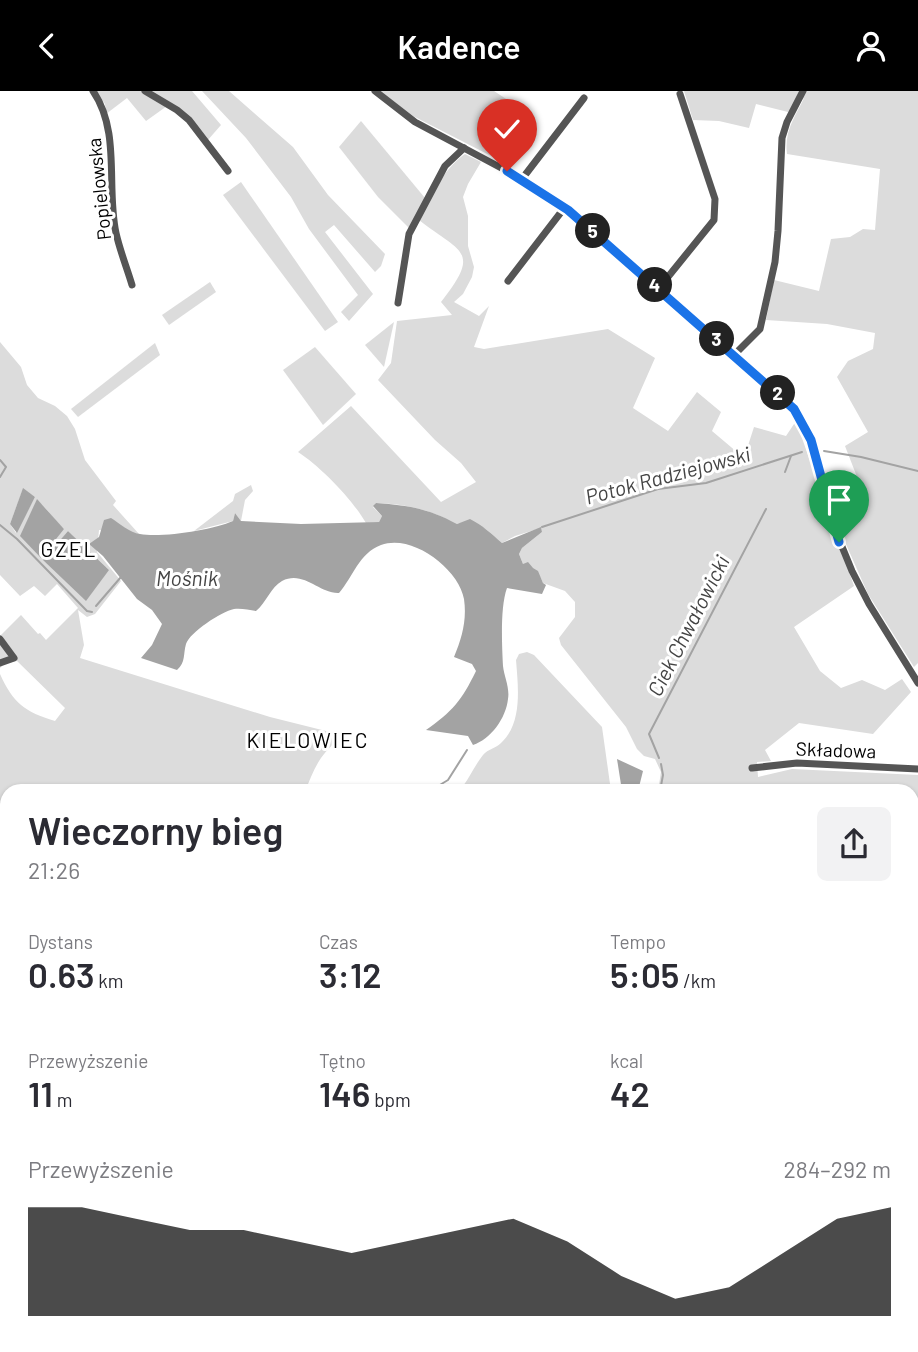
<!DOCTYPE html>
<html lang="pl">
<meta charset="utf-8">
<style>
body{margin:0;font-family:Barlow,sans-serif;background:#f2f2f3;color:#2b2b33;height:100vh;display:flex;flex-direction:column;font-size:26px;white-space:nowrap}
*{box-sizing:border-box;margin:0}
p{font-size:23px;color:#7c7c81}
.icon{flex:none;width:38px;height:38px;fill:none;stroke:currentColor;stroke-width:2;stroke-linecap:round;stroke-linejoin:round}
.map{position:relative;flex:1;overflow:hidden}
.sheet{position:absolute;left:0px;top:693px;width:919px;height:569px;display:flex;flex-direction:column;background:#fff;border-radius:21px 21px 0 0;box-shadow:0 2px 5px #0004}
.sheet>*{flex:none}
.pin{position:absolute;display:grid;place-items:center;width:60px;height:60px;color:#fff;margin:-72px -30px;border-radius:50% 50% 50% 0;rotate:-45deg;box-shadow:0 0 7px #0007}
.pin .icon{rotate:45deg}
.km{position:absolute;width:35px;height:35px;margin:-18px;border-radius:50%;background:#222;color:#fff;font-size:19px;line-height:35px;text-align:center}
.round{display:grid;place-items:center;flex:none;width:74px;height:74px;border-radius:10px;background:#f2f2f3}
.head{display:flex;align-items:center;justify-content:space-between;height:119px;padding:0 28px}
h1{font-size:38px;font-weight:600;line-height:52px}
.figures{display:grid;grid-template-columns:repeat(3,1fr);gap:10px;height:119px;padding:7px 28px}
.figures div{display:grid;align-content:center}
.figures b{font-size:35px;font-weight:600}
.figures small{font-size:19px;font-weight:400}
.figures p{font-size:19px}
.chart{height:196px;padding:14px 28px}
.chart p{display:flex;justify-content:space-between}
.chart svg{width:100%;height:126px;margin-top:7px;fill:#000;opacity:.7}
header{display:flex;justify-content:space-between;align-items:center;height:91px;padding:0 28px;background:#000;color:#fff;font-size:32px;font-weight:600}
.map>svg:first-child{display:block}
</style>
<header><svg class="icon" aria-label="back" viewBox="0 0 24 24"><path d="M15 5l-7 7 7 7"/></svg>Kadence<svg class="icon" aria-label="person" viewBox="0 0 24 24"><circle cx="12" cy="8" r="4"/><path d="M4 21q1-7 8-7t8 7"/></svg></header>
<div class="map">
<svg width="918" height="1261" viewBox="0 0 918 1261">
<rect width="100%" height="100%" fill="#fff"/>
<g fill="#dcdcdc" fill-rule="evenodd">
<polygon points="96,0 145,0 167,15 146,30 127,7 106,23 105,13"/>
<polygon points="150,0 192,0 221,34 207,50 185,22"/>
<polygon points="202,0 229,0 293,56 328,104 385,163 381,175 375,181 334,134 325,141 373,203 349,230 341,221 358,204 309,138 291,106 246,47"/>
<polygon points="380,0 494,0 520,17 497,68 413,25"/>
<path d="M 684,0 L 918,0 L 918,572 L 914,576 L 868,503 L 841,442 L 828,400 L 859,391 L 845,355 L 868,341 L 837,286 L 848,270 L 873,258 L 875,242 L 827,233 L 766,229 L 774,189 L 819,200 L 831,148 L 850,146 L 863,138 L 875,139 L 880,78 L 787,63 C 784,40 795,26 804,7 L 788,21 L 756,13 L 749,37 L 719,30 L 693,29 Z"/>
<polygon points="361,30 425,107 409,137 378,106 339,56"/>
<path d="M 465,63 L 481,71 L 468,93 L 463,106 L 468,125 L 468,155 L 474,176 L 472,186 L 463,203 L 454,211 L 479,225 L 489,215 L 474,256 L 484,258 L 608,238 L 655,267 L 633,317 L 668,340 L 697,301 L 721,321 L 712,340 L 744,367 L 754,336 L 786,345 L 796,330 L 854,495 L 794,536 L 820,580 L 841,597 L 862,589 L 885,599 L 902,588 L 911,601 L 873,643 L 799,632 L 765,659 L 771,670 L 757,671 L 758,686 L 792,678 L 918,684 L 918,851 L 912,852 L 912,700 L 658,700 L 661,681 L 655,668 L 644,665 L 637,658 L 626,636 L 561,554 L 559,547 L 575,526 L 575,511 L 565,500 L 543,492 C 539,482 534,476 523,473 L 519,463 L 522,457 L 542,441 L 541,437 L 515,445 L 502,452 C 489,440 475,426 457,433 C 431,419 406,413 376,412 L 373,416 L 382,425 L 379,431 L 366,432 C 352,408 321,376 298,361 L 351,315 L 441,411 L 476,391 L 461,372 L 435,349 L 378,289 L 391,272 L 397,230 L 452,224 L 441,211 C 482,159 461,162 419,129 C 432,105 442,79 465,63 Z"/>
<polygon points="241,91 338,231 325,240 223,104"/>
<polygon points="210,191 216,201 169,234 162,224"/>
<polygon points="394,231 384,276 365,254"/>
<path d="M 0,251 L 21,276 L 27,294 L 38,307 L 55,315 L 67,325 L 75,338 L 85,369 L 116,410 L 113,414 L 139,443 L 99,439 L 97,461 L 121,490 L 95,523 L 87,526 L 78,519 L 84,554 L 80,567 L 270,626 L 338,643 C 333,656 328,657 321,667 C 314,677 310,689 305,700 L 7,700 L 7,717 L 0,712 L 0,583 C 13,612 25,621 55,630 L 65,617 L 17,570 L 4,573 L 0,577 L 0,551 L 16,564 L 1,544 L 21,524 L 38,543 L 40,542 L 46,549 L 78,517 L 57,493 L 45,505 L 34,495 L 20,505 L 0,484 ZM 23,398 L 35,406 L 16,442 L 10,433 ZM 37,409 C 47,417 54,429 64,438 L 21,445 ZM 68,440 L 109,479 L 44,469 Z"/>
<polygon points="155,252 160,264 78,326 71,318"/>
<polygon points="315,256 356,303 323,334 283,279"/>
<polygon points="251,394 253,400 245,409 241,430 235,422 233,430 194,440 233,410 235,403"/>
<path d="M 527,561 L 534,564 L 602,636 L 611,700 L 459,700 C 469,689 474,675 483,664 C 488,658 496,657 501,652 C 523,632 518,595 516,569 L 519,563 Z"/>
<polygon points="0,730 7,735 7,1157 0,1163"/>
<polygon points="1,1170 7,1172 7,1221 0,1237"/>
<polygon points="912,1250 918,1250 918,1261 737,1261 739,1255 912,1255"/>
<polygon points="384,1255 441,1255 430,1261 378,1261"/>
<polygon points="660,1255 700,1255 696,1261 660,1261"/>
</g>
<g fill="#a3a3a3">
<polygon points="23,397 35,406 17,442 10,433"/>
<polygon points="37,408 64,438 41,467 20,445"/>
<path d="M 376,412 C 407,414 430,418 457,433 L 470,428 C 482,434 492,443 502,452 L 541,436 L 542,441 L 522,457 L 519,463 L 523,473 L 528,471 L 533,477 L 538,480 L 543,492 L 546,494 L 542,503 L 507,497 C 500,516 502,554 503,575 C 504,585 510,597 508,608 C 506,627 491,648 473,654 L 468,645 L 426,639 C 452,621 462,609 476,580 L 472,573 L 454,566 C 462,547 467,529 464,508 C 459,478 412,442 381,454 C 359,462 353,486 339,502 C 319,503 304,479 282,490 C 271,496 266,512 256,520 C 249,519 241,517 234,518 C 221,521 190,541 186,553 C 183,563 186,571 177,579 L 141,567 L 152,554 L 162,533 L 152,519 L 137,508 L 103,465 L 89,453 L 99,446 L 104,429 L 111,427 C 119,432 130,442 140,443 C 161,447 213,439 233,430 L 235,422 L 241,430 L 301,433 L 379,431 L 382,425 L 373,415 Z"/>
<polygon points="68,440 109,479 86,510 43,469"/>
<polygon points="617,668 643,680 638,700 622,700"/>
</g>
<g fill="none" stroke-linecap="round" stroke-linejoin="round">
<g stroke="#a3a3a3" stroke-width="2">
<polyline points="824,360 861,366 918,380"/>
<polyline points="0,369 6,376 0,386"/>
<polyline points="785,381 791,365"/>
<polyline points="0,434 17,448 87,520 92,521"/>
<polyline points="542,436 658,398 706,392 802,361"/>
<polyline points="96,515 121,486"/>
<polyline points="659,667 649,643 766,418"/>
<polyline points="430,700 448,689 467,659"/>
<polyline points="660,700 663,684 661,673"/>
<polyline points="0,898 7,898"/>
<polyline points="421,1255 421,1256"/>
<polyline points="594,1255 596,1261"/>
</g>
<g stroke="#555" stroke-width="7">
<path d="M 93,0 C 121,41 106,96 116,142 C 120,160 127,177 132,194"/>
<polyline points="145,0 177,19 189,29 228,80"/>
<polyline points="375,0 415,31 522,88 561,113 668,205 794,318 811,349 834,436 852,480 869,513 918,592"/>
<polyline points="522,88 584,7"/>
<polyline points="508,190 565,116"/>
<polyline points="659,197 714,129 715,108 680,3"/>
<polyline points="398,212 409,143 445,75 464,57"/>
<polyline points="734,264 760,238 775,171 778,140 782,47 787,31 803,0"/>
<polyline points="0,548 14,567 0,572"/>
<polyline points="752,677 797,672 918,678"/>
<polyline points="0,722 7,728"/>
<polyline points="912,953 918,953"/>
<polyline points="912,1009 918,1008"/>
<polyline points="912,1142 918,1142"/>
<polyline points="912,1174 918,1174"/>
<polyline points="912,1209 918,1209"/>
<polyline points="4,1228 7,1228"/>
<polyline points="912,1239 918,1239"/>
<polyline points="155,1255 178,1261"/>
<polyline points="260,1255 263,1261"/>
<polyline points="326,1255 330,1261"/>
<polyline points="466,1255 469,1261"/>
<polyline points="520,1255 522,1261"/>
<polyline points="710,1261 712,1255"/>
</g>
<g stroke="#000" stroke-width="2" stroke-dasharray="10 3.5 2 3.5" stroke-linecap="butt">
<polyline points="0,796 7,801"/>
<polyline points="912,1090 918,1088"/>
<polyline points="0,1168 7,1161"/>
<polyline points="734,1261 736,1255"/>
</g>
</g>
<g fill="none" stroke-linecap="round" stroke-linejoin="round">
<g stroke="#fff" stroke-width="14">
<polyline id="route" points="507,80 568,119 794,318 811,349 839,451"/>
</g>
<use href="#route" stroke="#1a73e8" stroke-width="9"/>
</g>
<g text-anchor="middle" stroke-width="6" stroke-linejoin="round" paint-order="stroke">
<g font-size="19" fill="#000" stroke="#fff">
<text transform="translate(99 98) rotate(-96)" y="7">Popielowska</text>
<text transform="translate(836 659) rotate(2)" y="7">Składowa</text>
</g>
<g font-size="21" font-style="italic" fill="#444" stroke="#fff">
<text transform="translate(668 385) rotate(-15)" y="7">Potok Radziejowski</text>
<text x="187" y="495">Mośnik</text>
<text transform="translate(689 535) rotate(-63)" y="7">Ciek Chwałowicki</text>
</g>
<g font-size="21" letter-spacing="2" fill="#000" stroke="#fff">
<text x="69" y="466">GZEL</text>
<text x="308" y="657">KIELOWIEC</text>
</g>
</g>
</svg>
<div class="pin" style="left:839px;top:451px;background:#1e9e55"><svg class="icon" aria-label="arrive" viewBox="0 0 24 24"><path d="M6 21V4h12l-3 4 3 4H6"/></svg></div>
<div class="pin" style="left:507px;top:80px;background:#d93025"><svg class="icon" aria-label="check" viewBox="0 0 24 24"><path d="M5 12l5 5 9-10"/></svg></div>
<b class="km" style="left:778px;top:302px">2</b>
<b class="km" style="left:717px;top:248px">3</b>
<b class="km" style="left:655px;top:194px">4</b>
<b class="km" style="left:593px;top:140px">5</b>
<section class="sheet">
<div class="head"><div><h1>Wieczorny bieg</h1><p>21:26</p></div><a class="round"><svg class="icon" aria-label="share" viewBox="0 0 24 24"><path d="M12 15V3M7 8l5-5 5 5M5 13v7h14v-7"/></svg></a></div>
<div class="figures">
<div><p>Dystans</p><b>0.63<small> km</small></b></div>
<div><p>Czas</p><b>3:12</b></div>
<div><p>Tempo</p><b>5:05<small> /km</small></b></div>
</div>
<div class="figures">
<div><p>Przewyższenie</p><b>11<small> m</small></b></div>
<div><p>Tętno</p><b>146<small> bpm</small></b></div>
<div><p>kcal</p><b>42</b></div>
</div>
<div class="chart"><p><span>Przewyższenie</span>284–292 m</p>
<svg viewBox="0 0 160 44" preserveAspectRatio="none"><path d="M0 44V6L10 6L20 10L30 14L40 14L50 18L60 22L70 18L80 14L90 10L100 18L110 30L120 38L130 34L140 22L150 10L160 6V44z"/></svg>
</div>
</section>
</div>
